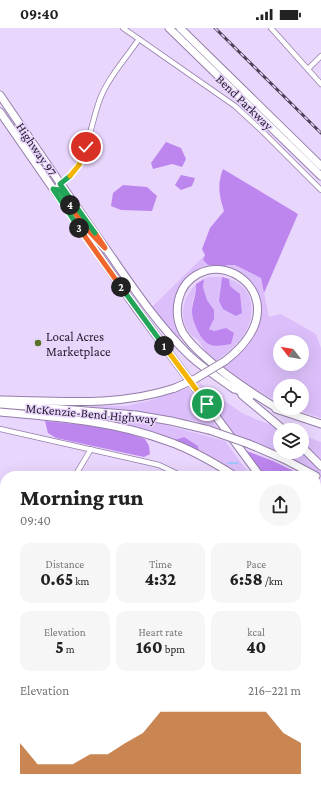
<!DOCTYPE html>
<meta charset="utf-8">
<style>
body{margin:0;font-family:"Crimson Pro",serif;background:#f6f6f6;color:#222;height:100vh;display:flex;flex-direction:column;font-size:15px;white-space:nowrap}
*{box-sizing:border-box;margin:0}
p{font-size:13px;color:#767676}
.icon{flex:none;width:22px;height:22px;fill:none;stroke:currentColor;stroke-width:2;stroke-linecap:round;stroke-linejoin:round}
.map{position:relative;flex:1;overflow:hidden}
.details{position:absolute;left:0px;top:443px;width:321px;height:324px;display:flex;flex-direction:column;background:#fff;border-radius:16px 16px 0 0;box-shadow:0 4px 16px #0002}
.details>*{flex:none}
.needle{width:26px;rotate:301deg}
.controls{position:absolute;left:273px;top:307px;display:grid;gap:8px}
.controls a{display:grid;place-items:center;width:36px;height:36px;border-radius:50%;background:#fff;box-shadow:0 4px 16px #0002;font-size:20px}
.pin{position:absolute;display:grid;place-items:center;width:34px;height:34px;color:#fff;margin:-17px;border:2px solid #fff;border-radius:50%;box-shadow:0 1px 4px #0007}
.km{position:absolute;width:20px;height:20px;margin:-10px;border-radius:50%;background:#222;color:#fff;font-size:11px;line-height:20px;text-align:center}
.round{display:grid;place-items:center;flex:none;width:42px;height:42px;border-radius:21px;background:#f6f6f6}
.head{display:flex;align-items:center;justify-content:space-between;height:68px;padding:0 20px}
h1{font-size:22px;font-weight:800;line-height:30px}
.figures{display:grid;grid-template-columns:repeat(3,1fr);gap:6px;height:68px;padding:4px 20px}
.figures div{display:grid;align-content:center;border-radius:10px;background:#f6f6f6;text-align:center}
.figures b{font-size:17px;font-weight:800}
.figures small{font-size:11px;font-weight:400}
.figures p{font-size:11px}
.chart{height:112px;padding:8px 20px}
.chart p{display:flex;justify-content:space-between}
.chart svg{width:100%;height:72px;margin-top:4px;fill:#b45309;opacity:.7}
.status{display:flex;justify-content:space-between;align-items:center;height:28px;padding:0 20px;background:#fff;direction:ltr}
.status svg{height:11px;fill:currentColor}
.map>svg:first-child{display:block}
</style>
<div class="status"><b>09:40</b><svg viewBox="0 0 49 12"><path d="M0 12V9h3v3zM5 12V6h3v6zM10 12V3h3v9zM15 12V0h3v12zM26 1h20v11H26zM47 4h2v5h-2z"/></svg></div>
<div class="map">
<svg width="321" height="767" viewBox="0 0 321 767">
<rect width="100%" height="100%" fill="#e9d6fd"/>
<g fill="#dcbffa" fill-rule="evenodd">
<path d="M 205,227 L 203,232 L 208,237 C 185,244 171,266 174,290 C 175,297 181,303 181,310 L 177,309 L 152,279 Z"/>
<path d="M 227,237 L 235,237 L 261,250 L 269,289 L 281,286 L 316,306 L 321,320 L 321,390 L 291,380 L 302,380 L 302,358 L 280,358 L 280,375 L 249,358 L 222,339 C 232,332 242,325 250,315 C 263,296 265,271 249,253 C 245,248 240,244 234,242 C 231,241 226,240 222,240 ZM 280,314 L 302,314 L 302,336 L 280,336 Z"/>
<path d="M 209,249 L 222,249 L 220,261 L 240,275 L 240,266 L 230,258 L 229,251 C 241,255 249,262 251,275 C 255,302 236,319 216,333 C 212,330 207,326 204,322 C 202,319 201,315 198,312 C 195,309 191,308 189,304 C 178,288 183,269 196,256 C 197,263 195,265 193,271 C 189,288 197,302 206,315 L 226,300 L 214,303 L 209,301 L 214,291 L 214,282 L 207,272 L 203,259 L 204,251 Z"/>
<polygon points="198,354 242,385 255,391 286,402 280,402 280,424 302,424 302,407 321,414 321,449 311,442 235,410"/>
<polygon points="188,360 219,402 196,393 164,390 90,378 126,378 148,373"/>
<polygon points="108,389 151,393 225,413 251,448 237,448 199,424 184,409 175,412 150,403 112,394 108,392"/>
<polygon points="316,463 321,464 321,517 316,512"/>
</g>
<g fill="#bd86ef">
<polygon points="166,114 181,120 186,131 182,139 172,136 153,141 151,135"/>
<path d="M 223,141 L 298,186 L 264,265 L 261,250 L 235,237 L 227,237 L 222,240 L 208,237 L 203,232 L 205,227 L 202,221 L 210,200 L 224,183 C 219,167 217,157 223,141 Z"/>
<polygon points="181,147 195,150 192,158 181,162 175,157"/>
<polygon points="123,157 147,159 157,168 152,183 121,182 111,178 113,165"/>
<polygon points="222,249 229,251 230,258 240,266 242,285 236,288 223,281 219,273"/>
<path d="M 204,251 L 203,259 L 207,272 L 214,282 L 214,291 L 209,301 L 214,303 L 226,300 L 234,305 L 231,316 C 224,317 214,320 207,315 C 200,311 192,292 192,284 C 192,274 197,266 196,256 Z"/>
<path d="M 45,393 C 79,396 113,399 145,411 L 149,418 L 150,426 L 144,429 L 56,410 L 48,405 Z"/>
<polygon points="184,409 198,418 199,424 175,412"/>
<polygon points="244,422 273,433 304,448 262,448"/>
</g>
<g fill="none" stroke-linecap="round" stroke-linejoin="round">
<polyline stroke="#8ec7fb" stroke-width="1.5" points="228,435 238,435"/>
<g stroke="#947eaa" stroke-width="6">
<g id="minor">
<polyline points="123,0 235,78 260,101 321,162"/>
<polyline points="271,0 321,56"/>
<polyline points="308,41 321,28"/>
<path d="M 60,156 C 88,137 89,100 100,71 C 108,50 126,30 139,11"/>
<polyline points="0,401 146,434 159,437 182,448"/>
<polyline points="75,448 91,421"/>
<polyline points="316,537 321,542"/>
<polyline points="0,611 5,602"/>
<polyline points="316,653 321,644"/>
<polyline points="0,671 5,673"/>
<polyline points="0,678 5,681"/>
<polyline points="0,718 5,710"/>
<polyline points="0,743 5,748"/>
<polyline points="28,762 35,766 38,762"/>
<polyline points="136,762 144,767"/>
</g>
</g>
<g stroke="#947eaa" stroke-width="9">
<g id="primary">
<path d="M 0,67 C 36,120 72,173 109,225 C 134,261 158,297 190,328 C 203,340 219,350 234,361"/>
<polyline points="0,84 133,276 260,448"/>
<polyline points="242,367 284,402"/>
<polyline points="302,419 321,438"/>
</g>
</g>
<g stroke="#947eaa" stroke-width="9">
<g id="trunk">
<polyline points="169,0 321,148"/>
<polyline points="180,0 321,138"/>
<path d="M 225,333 C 243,319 261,300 257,275 C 252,249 222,233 198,246 C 177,257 172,285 183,305 C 189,314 197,322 205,329 C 228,350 253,366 280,382"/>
<polyline points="229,357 250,369"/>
<path d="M 1,372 C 59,373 118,379 175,360"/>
<polyline points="0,376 136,387 171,393 209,402"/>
<polyline points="276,381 321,396"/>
<path d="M 0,384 C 56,389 114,393 167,413 C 191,421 213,434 235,448"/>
<polyline points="249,416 284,431 316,448"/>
<polyline points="316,519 321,523"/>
</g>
</g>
<use href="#minor" stroke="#fff" stroke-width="4.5"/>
<use href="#primary" stroke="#fff" stroke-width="7"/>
<use href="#trunk" stroke="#fff" stroke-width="7"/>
<g stroke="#4c4258" stroke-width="3">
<polyline id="rail" points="215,0 321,105"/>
</g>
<use href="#rail" stroke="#e9d6fd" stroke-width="1.5" stroke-dasharray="4.5" stroke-linecap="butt"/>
<g stroke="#947eaa" stroke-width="9" stroke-linecap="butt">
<g id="trunk-bridge">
<polyline points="175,360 195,351 225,333"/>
<polyline points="209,402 249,416"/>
</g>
</g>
<use href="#trunk-bridge" stroke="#fff" stroke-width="7"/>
</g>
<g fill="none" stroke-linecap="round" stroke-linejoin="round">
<g stroke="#fff" stroke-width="8">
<polyline id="split-1" points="164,318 207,376"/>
</g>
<g stroke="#fff" stroke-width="8">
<polyline id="split-2" points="121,259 164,318"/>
</g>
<g stroke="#fff" stroke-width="8">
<polyline id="split-3" points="79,200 121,259"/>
</g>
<g stroke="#fff" stroke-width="8">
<polyline id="split-4" points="70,177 60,162 53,161 79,200"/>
</g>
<g stroke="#fff" stroke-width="8">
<polyline id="split-5" points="70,177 84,198 105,220 95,205"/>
</g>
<g stroke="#fff" stroke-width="8">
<polyline id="split-6" points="70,148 60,156 95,205"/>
</g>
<g stroke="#fff" stroke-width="8">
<polyline id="split-7" points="70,148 79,137 86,119"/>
</g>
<use href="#split-1" stroke="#f5b400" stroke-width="5"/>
<use href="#split-2" stroke="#22a559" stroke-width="5"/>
<use href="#split-3" stroke="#f0652b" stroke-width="5"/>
<use href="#split-4" stroke="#22a559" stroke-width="5"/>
<use href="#split-5" stroke="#f0652b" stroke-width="5"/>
<use href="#split-6" stroke="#22a559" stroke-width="5"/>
<use href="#split-7" stroke="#f5b400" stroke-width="5"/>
</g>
<circle fill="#587328" stroke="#e9d6fd" stroke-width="1.5" cx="38" cy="315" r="4"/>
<g text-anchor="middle" stroke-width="3" stroke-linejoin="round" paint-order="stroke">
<g font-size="13" fill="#261d2f" stroke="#e9d6fd">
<text transform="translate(245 74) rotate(44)" y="5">Bend Parkway</text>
<text transform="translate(37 121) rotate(56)" y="5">Highway 97</text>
<text transform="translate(91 385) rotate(5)" y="5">McKenzie-Bend Highway</text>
</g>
<g font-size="13" fill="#261d2f" stroke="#e9d6fd" text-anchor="start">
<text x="46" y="313">Local Acres<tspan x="46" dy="15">Marketplace</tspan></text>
</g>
</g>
</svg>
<div class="controls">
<a><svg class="needle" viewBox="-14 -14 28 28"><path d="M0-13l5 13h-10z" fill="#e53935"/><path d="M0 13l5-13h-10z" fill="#767676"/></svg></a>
<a><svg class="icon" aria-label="locate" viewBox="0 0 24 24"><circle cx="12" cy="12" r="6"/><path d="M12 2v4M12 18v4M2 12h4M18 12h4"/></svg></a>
<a><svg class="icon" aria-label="layers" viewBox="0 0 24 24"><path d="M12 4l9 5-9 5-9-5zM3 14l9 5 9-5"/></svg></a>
</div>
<div class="pin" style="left:207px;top:376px;background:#1e9e55"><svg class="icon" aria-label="arrive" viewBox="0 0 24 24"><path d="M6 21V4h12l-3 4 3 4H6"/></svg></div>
<div class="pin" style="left:86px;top:119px;background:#d93025"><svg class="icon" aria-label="check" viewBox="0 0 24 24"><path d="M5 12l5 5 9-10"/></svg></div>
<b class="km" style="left:164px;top:318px">1</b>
<b class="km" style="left:121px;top:259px">2</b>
<b class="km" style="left:79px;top:200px">3</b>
<b class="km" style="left:70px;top:177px">4</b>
<section class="details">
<div class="head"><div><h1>Morning run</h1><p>09:40</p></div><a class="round"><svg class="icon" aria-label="share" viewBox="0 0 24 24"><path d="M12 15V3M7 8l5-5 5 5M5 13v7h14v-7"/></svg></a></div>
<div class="figures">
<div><p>Distance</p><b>0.65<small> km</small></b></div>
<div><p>Time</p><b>4:32</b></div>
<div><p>Pace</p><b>6:58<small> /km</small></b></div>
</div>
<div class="figures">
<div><p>Elevation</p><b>5<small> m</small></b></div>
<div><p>Heart rate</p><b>160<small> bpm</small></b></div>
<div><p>kcal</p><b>40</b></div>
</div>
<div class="chart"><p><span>Elevation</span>216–221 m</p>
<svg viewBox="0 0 160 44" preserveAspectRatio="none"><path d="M0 44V25L10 38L20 38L30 38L40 32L50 32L60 25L70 19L80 6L90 6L100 6L110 6L120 6L130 6L140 6L150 19L160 25V44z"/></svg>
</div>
</section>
</div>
